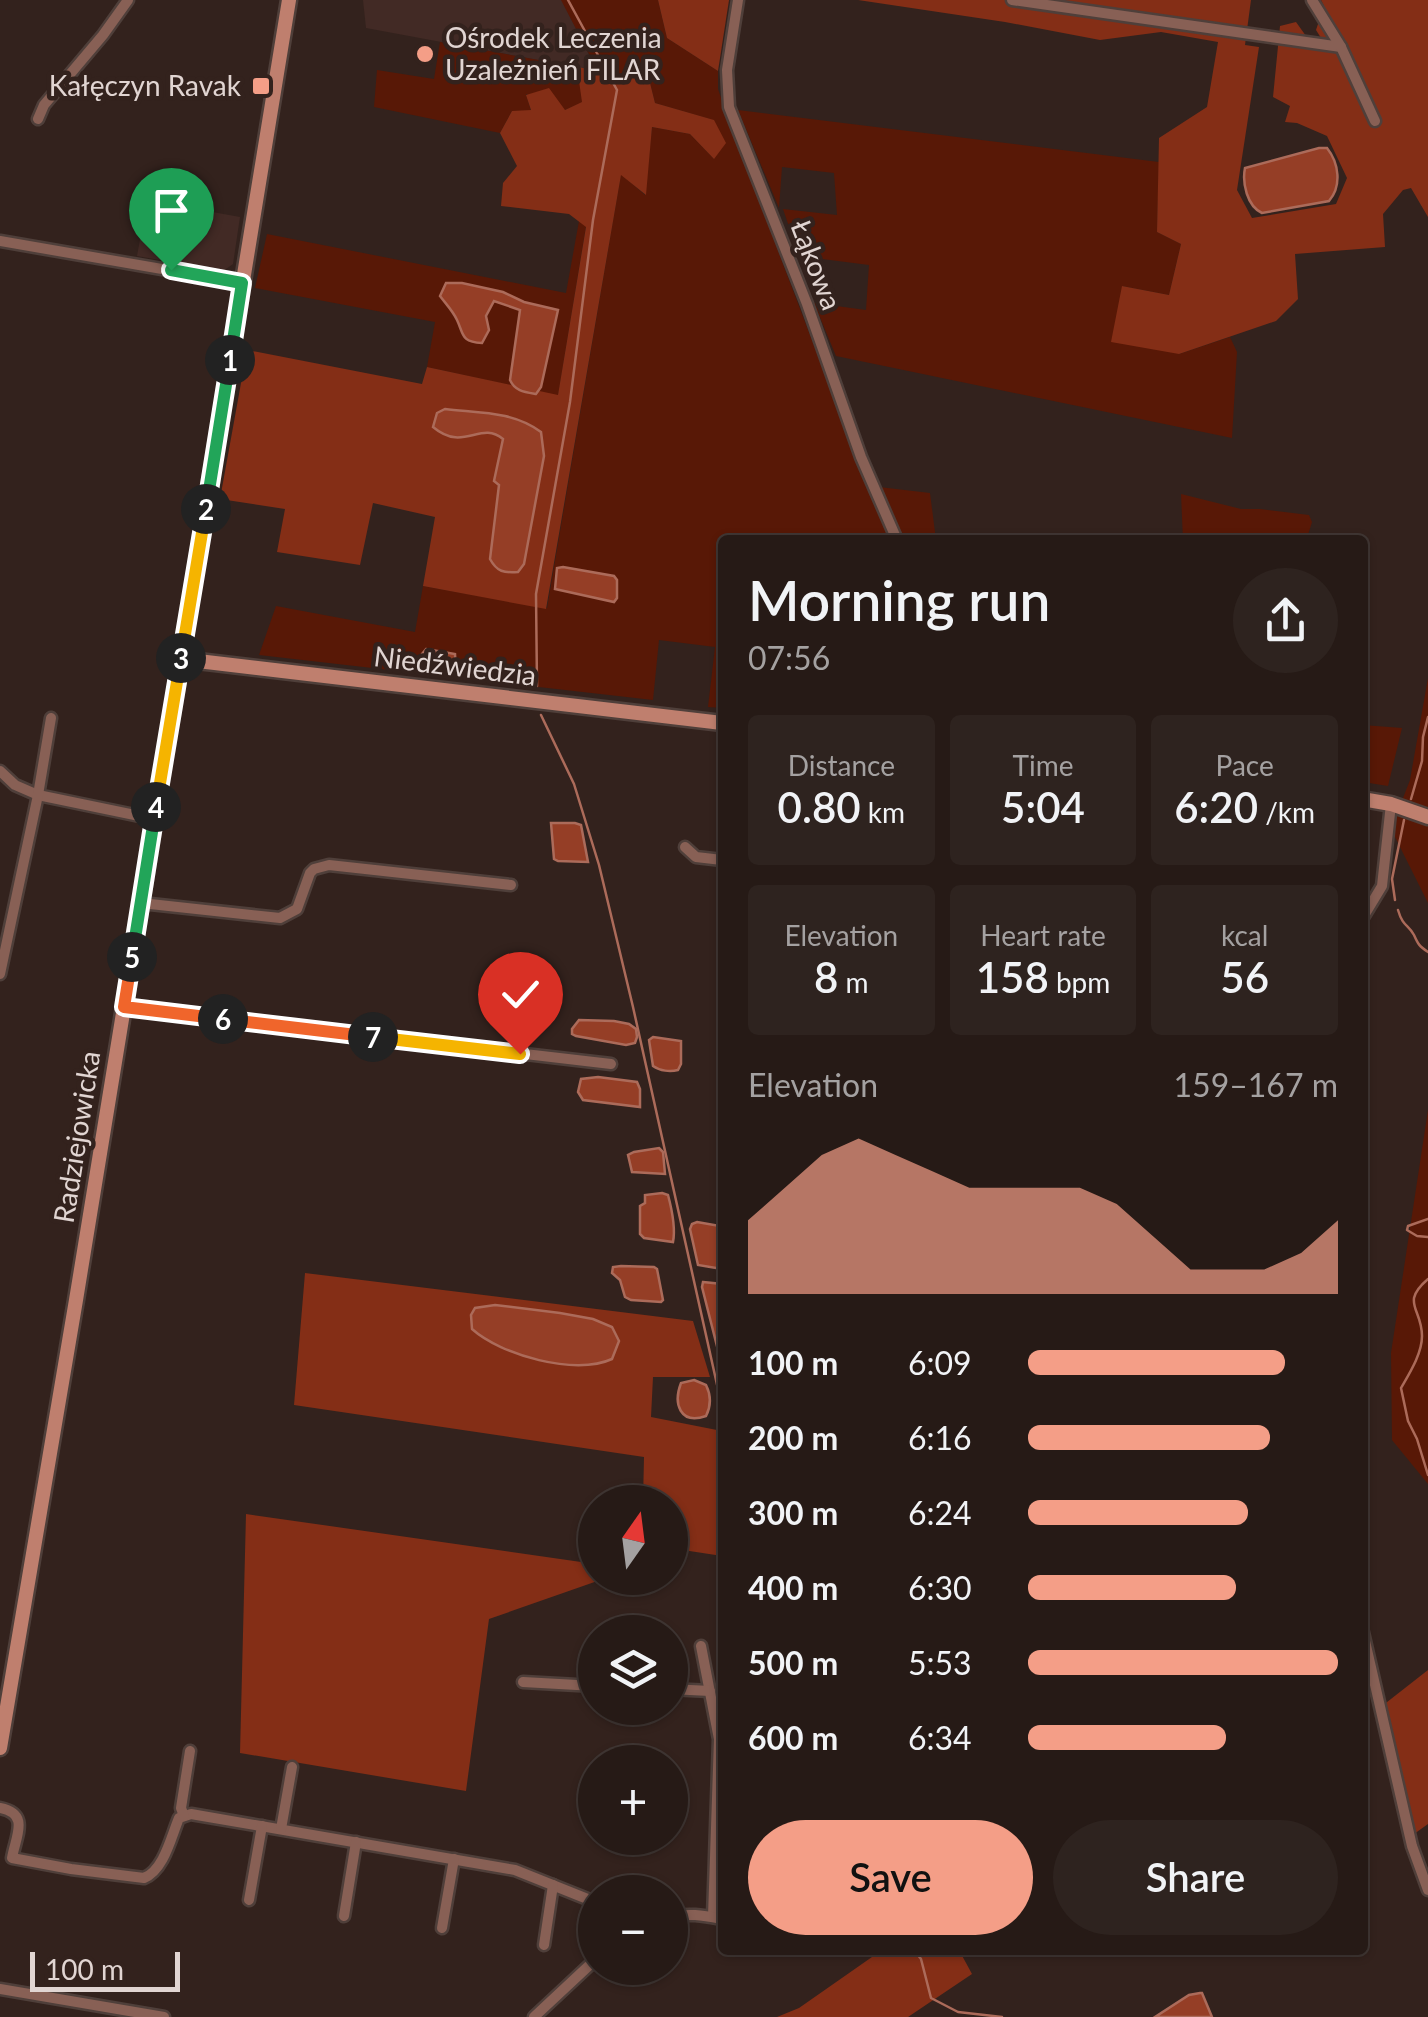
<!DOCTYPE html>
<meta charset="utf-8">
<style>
body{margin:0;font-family:Lato,sans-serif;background:#2e231f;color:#f1f3f6;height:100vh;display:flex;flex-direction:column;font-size:38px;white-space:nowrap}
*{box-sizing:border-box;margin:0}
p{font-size:32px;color:#a4a1a1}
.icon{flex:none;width:55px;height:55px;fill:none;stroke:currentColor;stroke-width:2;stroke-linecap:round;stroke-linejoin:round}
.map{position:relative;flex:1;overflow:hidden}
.side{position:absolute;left:718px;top:535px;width:650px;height:1420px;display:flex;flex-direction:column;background:#261a16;border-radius:10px;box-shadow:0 2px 8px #0004,0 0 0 2px #423835}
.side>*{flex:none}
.needle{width:65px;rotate:14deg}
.controls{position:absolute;left:578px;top:1485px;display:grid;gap:20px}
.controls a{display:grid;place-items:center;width:110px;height:110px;border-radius:50%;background:#261a16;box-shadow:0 2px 8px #0004,0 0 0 2px #423835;font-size:50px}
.scale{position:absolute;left:30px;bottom:25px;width:150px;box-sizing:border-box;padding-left:10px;border:5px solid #e1d5d2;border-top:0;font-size:28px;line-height:35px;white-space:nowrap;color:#e1d5d2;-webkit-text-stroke:8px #33221d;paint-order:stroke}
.pin{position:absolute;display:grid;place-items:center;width:85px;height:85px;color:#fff;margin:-102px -42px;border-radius:50% 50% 50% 0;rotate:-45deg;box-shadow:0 0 10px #0007}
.pin .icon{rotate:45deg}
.km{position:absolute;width:50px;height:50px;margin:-25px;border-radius:50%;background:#222;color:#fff;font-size:28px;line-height:50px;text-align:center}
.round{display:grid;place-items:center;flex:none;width:105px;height:105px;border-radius:52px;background:#2e231f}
.headline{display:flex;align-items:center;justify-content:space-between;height:170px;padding:0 30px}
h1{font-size:55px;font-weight:600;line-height:75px}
.stats{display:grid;grid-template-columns:repeat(3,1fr);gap:15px;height:170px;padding:10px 30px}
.stats div{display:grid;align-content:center;border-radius:10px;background:#2e231f;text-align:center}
.stats b{font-size:42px;font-weight:600}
.stats small{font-size:28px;font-weight:400}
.stats p{font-size:28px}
.chart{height:280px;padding:20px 30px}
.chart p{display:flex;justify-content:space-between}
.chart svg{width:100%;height:180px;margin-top:10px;fill:#f49e87;opacity:.7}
.cta{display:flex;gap:20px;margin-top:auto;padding:20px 30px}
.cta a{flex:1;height:115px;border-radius:60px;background:#f49e87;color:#111;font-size:40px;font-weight:600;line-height:115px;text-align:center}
.cta a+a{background:#2e231f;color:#f1f3f6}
ul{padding:0 30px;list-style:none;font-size:32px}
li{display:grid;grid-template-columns:160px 120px 1fr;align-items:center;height:75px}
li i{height:25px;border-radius:12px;background:#f49e87}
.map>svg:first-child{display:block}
</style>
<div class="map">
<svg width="1428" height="2017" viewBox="0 0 1428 2017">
<rect width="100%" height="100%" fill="#33221d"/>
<g fill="#422a25">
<polygon points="363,0 562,0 597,71 366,28"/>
<polygon points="147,200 240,217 233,264 223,271 137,256"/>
</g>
<g fill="#581806">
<polygon points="561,0 658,0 667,38 718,71 718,89 734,135 856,456 892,540 722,540 722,708 708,707 715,647 659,640 653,700 259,655 276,606 415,632 423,586 547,608 621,174 645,195 652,127 690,134 714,159 713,120 655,103 649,79 598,71"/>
<polygon points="440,42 577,67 583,102 565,110 526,94 531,111 512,111 500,133 374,107 377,70 434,79"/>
<polygon points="738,110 1159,162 1157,232 1181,244 1169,295 1122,286 1179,354 1230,337 1237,352 1232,438 836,356 814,303 866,310 869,265 799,256 783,209 837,215 834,173 782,167 779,208"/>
<polygon points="579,221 586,226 558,396 427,367 435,322 255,288 267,234 566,293"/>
<polygon points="879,487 930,493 936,540 903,540"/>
<polygon points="1181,494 1241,509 1260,509 1309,515 1312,522 1308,535 1296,540 1183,540"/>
<polygon points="1428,678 1428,903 1391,829 1410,780"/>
<polygon points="1363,725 1402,728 1388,786 1363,782"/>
<polygon points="1428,1110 1428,1484 1392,1440 1391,1353"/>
</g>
<g fill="#842e16">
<polygon points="658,0 729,0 718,71 667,38"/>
<polygon points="858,0 1251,0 1245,45 1259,47 1237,190 1252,218 1336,204 1347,178 1327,136 1297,123 1285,122 1290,106 1273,97 1280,26 1296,22 1306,36 1321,38 1316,30 1324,6 1321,0 1428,0 1428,217 1411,188 1403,190 1383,214 1385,247 1295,254 1298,299 1276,321 1179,354 1111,342 1122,286 1169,295 1181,244 1157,232 1159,138 1207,107 1218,42 1161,32 1100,40 1005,22"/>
<polygon points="577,67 649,79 655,103 714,120 726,143 714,159 690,134 652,127 646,195 621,175 546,609 423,586 435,517 373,503 360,565 277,552 285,509 220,499 247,350 422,384 427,367 558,395 586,227 569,214 501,206 503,183 517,166 500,133 512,111 531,110 526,95 549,88 565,110 582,102"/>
<polygon points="305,1273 693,1321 710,1377 653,1377 651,1417 722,1431 722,1556 670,1548 670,1502 643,1502 644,1457 294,1405"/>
<polygon points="246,1514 595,1564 595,1578 606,1578 489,1619 466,1791 240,1753"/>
<polygon points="1428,1670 1428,1824 1407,1839 1382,1706"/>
<polygon points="882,1950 959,1950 972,1974 908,2017 777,2017 799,2008"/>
</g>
<g fill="#953e26" stroke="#ac6b5a" stroke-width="2.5">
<path d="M 1319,148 L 1327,148 C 1339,163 1342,186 1329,201 L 1262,213 C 1247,206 1242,183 1245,168 Z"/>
<path d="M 446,283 L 462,283 L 503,292 L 524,302 L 558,310 L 541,387 L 536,394 C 524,392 515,391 510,380 L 520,310 L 494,301 L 486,316 L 489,330 L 482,343 C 461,342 464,335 457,320 C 453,311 446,304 440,296 Z"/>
<path d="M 445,409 C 479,413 513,411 541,432 L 544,456 L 524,564 L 518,572 C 504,573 497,572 490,559 L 499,485 L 494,481 L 503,439 C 480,420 464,453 433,427 L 437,413 Z"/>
<polygon points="563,567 614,576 617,580 617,598 614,602 555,589 557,568"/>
<polygon points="426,649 455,654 456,672 447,677 421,673 422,654"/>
<polygon points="551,823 575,823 581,825 588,862 558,861 554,859"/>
<polygon points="579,1020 614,1021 629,1024 636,1029 637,1037 635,1043 626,1045 576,1036 572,1034 572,1029"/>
<path d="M 653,1037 L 681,1041 L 681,1064 L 678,1070 C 670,1072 660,1071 653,1066 L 649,1040 Z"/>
<polygon points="598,1077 637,1082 640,1089 640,1107 583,1100 578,1092 581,1079"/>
<polygon points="659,1148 663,1152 665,1174 632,1172 628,1155 634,1152"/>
<path d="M 662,1193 L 668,1195 C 672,1210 676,1227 673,1242 L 644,1238 L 640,1234 L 640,1206 L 645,1203 L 645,1195 Z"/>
<polygon points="697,1222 720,1226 722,1269 698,1265 690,1229 692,1224"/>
<polygon points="621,1266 654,1267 657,1269 663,1300 661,1302 631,1300 625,1297 620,1280 612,1273 613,1267"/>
<polygon points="703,1282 722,1284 722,1362 721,1362 702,1287"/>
<path d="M 495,1305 L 560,1313 L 593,1319 L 612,1327 L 619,1341 L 612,1359 C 575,1376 501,1355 472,1329 L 471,1315 L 475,1308 Z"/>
<path d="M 694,1380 L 706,1385 C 711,1395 711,1406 706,1416 C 680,1425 673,1404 681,1383 Z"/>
<polygon points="1200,1993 1202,1993 1212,2017 1155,2017 1189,1995"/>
</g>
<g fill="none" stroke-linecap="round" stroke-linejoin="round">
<g stroke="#ac6b5a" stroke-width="2.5">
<polyline points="537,686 536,594 570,402 593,220 617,90 568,0"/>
<polyline points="541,715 574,784 599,865 633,1007 722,1407"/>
<polyline points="1411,799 1422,761 1423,737 1428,717"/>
<polyline points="1395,900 1392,879 1404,820"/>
<path d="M 1398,910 C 1403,927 1408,924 1414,935 C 1418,944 1419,946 1428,952"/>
<polyline points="1428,1219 1408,1226 1407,1230 1417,1236 1428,1237"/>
<path d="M 1428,1279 C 1400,1303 1422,1308 1422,1336 C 1422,1354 1409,1374 1401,1388 L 1408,1421 L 1417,1439 L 1428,1475"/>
<polyline points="914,1950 921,1959 931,1998 958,2012 1002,2017"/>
</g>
<g stroke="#4f3f3a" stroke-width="15">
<g id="street">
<polyline points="738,0 727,70 729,107 807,304 861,457 897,540"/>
<polyline points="1012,0 1341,47"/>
<polyline points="1312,0 1341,47 1375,121"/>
<polyline points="38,119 44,105 103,35 128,0"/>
<polyline points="0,241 243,283"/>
<polyline points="0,771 15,785 38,795 154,819"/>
<polyline points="685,847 696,857 722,860"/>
<polyline points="141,903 280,918 297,909 310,873 314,869 329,865 511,885"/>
<polyline points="1362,919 1382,886 1391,804"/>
<polyline points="0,974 38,795 51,718"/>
<polyline points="123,1007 611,1064"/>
<polyline points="1362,1628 1412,1846 1428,1890"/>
<polyline points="701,1646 719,1739 713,1917"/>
<polyline points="523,1682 595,1686"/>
<polyline points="670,1689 710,1691"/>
<path d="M 0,1808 C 30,1814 16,1835 12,1858 L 71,1869 L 144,1878 C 164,1870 171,1837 179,1818 L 191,1814 L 515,1870 L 595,1902"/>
<polyline points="184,1816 181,1808 190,1751"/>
<polyline points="281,1829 292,1767"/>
<polyline points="249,1900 262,1826"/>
<polyline points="344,1916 356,1842"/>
<path d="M 670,1918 C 686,1912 706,1916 722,1919"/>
<polyline points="442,1928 454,1859"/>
<polyline points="544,1945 553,1885"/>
<polyline points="0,1989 164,2017"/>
<polyline points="534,2017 595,1960"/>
</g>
</g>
<g stroke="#4f3f3a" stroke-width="19">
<g id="secondary">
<polyline points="181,659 722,723"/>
<polyline points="1362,799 1391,804 1428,817"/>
<polyline points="0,1748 76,1300 289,0"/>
</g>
</g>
<use href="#street" stroke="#886055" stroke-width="10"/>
<use href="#secondary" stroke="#bf7f6e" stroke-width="14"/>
</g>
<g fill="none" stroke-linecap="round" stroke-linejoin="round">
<g stroke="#fff" stroke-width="20">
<polyline id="split-1" points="171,270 242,283 230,360"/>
</g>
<g stroke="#fff" stroke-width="20">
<polyline id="split-2" points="206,509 230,360"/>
</g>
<g stroke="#fff" stroke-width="20">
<polyline id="split-3" points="181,658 206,509"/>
</g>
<g stroke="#fff" stroke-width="20">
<polyline id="split-4" points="156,807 181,658"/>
</g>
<g stroke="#fff" stroke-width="20">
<polyline id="split-5" points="132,957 156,807"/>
</g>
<g stroke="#fff" stroke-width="20">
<polyline id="split-6" points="132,957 124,1007 223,1019"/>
</g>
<g stroke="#fff" stroke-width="20">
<polyline id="split-7" points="223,1019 373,1037"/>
</g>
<g stroke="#fff" stroke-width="20">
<polyline id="split-8" points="373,1037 520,1054"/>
</g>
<use href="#split-1" stroke="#22a559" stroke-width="12"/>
<use href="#split-2" stroke="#22a559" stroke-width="12"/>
<use href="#split-3" stroke="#f5b400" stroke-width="12"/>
<use href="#split-4" stroke="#f5b400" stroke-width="12"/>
<use href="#split-5" stroke="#22a559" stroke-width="12"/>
<use href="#split-6" stroke="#f0652b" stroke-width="12"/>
<use href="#split-7" stroke="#f0652b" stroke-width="12"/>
<use href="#split-8" stroke="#f5b400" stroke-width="12"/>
</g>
<g fill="#f49e87" stroke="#33221d" stroke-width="4">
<circle cx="425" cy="54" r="10"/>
<rect x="251" y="76" width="20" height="20" rx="5"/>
</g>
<g text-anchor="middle" stroke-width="9" stroke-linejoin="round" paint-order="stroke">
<g font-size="28" fill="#e1d5d2" stroke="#33221d" text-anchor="start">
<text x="445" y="48">Ośrodek Leczenia<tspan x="445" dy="32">Uzależnień FILAR</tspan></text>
<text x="241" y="96" text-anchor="end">Kałęczyn Ravak</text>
</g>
<g font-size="28" fill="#e1d5d2" stroke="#33221d">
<text transform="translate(816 265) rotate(69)" y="10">Łąkowa</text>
<text transform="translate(455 666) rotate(7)" y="10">Niedźwiedzia</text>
<text transform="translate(77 1137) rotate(-81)" y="10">Radziejowicka</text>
</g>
</g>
</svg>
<div class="controls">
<a><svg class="needle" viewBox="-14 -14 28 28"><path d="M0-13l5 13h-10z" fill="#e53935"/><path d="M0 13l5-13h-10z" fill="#a4a1a1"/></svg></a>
<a><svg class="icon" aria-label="layers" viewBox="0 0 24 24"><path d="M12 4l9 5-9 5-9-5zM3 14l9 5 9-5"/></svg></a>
<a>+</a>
<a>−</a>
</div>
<div class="scale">100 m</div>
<div class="pin" style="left:171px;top:270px;background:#1e9e55"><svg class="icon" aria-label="arrive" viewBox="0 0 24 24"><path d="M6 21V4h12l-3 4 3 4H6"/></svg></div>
<div class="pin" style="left:520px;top:1054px;background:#d93025"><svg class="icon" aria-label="check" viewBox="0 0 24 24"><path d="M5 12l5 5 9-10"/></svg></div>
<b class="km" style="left:230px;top:360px">1</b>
<b class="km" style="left:206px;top:509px">2</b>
<b class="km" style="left:181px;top:658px">3</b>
<b class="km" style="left:156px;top:807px">4</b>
<b class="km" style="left:132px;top:957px">5</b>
<b class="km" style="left:223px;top:1019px">6</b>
<b class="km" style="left:373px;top:1037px">7</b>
<section class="side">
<div class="headline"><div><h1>Morning run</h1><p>07:56</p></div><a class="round"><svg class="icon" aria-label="share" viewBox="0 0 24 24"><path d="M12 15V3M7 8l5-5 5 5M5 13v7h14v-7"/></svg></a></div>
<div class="stats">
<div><p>Distance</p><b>0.80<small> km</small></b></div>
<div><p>Time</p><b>5:04</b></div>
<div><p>Pace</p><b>6:20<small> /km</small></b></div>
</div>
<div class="stats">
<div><p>Elevation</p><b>8<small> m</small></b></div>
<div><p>Heart rate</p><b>158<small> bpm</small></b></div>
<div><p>kcal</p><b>56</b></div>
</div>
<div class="chart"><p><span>Elevation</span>159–167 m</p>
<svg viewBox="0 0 160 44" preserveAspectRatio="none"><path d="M0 44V26L10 18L20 10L30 6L40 10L50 14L60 18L70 18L80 18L90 18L100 22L110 30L120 38L130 38L140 38L150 34L160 26V44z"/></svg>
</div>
<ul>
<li><b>100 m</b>6:09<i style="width:83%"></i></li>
<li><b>200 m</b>6:16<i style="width:78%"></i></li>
<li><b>300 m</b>6:24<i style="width:71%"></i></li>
<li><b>400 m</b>6:30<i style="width:67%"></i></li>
<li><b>500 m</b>5:53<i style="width:100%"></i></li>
<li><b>600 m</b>6:34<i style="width:64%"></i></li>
</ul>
<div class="cta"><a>Save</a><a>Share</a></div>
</section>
</div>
